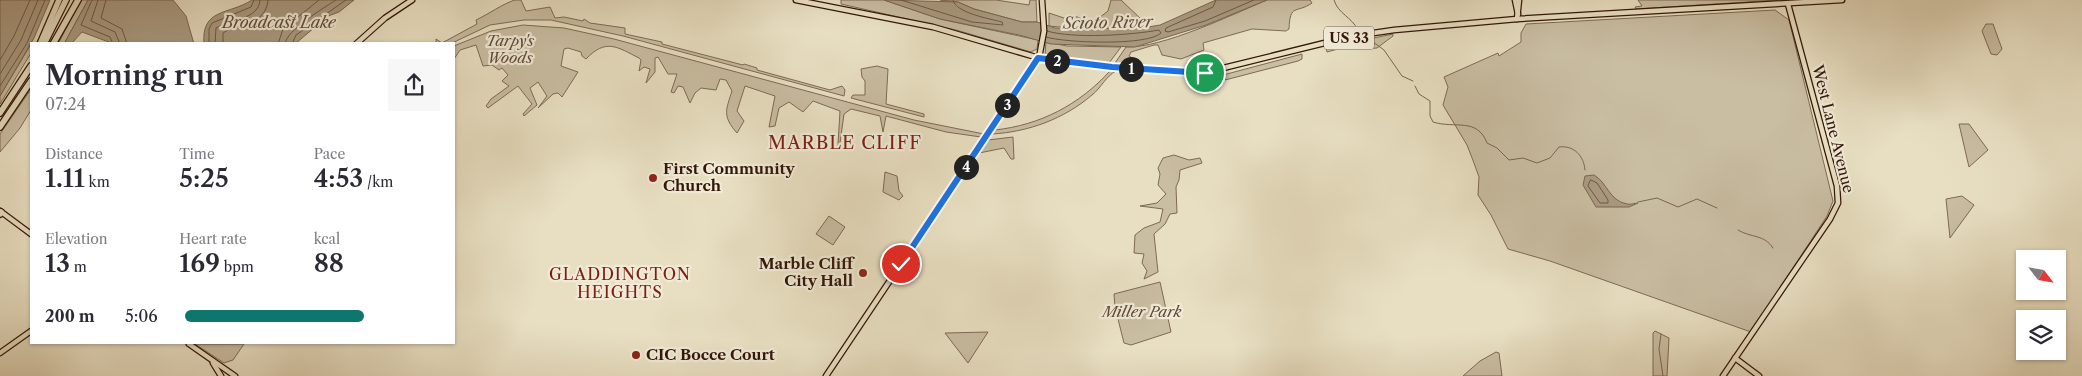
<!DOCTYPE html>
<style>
body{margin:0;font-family:"Libre Caslon Text",serif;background:#f7f7f7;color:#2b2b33;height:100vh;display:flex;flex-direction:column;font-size:19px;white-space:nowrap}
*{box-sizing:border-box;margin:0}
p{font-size:16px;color:#7c7c81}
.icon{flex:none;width:28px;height:28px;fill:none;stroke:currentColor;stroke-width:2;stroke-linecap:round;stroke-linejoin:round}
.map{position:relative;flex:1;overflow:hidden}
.drawer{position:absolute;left:30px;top:42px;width:425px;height:302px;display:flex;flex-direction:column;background:#fff;border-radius:0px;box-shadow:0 1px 4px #0004}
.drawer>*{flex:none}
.needle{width:32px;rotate:121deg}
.tools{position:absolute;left:2016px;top:250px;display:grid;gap:10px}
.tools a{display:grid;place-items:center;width:50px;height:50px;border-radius:0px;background:#fff;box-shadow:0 1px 4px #0004;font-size:25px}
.pin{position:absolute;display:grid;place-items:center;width:42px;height:42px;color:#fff;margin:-21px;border:2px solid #fff;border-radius:50%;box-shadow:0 1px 5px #0007}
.km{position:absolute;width:25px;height:25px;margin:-12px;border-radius:50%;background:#222;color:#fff;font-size:14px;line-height:25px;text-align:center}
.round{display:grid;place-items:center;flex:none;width:52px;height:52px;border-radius:0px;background:#f7f7f7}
.headline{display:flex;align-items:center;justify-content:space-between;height:85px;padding:0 15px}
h1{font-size:28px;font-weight:600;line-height:38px}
.figures{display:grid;grid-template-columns:repeat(3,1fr);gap:8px;height:85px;padding:5px 15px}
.figures div{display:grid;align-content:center}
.figures b{font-size:25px;font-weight:600}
.figures small{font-size:14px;font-weight:400}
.figures p{font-size:14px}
ul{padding:0 15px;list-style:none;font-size:16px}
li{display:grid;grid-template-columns:80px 60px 1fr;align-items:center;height:38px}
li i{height:12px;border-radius:6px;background:#0f766e}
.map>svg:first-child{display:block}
</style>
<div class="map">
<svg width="2082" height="376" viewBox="0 0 2082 376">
<rect width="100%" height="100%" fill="#e8dfc2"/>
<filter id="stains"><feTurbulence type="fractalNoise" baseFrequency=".004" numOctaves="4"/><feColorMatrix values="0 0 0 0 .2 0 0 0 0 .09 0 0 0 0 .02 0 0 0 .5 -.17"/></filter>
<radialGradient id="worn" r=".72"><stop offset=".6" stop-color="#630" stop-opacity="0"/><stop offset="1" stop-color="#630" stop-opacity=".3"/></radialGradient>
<g fill="#c9bda2" stroke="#7e6a54">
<polygon points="81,0 88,0 64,44 58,44"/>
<path d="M 515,0 L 521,0 L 526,11 L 550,7 L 555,18 L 564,17 L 583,21 L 584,19 L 590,23 L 625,28 L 625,34 L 662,42 L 662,44 L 743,65 L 744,64 L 757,68 L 757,70 L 830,90 L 842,86 L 845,90 L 844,96 L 623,36 L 551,20 L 524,20 L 490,25 L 450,44 L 436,44 L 436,39 L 442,43 L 477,24 L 476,20 C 489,14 502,4 515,0 Z"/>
<polygon points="841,0 884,0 940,19 1038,40 1037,49 1031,52 956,30 841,4"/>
<polygon points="940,0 996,0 1029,5 1030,0 1036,0 1037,22 1022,22 974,9 958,2"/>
<polygon points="1111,0 1121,0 1141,19 1136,28 1081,29 1049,26 1049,13 1064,18 1072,15 1087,21 1099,18 1108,11"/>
<path d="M 1267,0 L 1310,0 L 1312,3 C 1296,14 1290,3 1289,29 L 1286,31 L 1252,29 L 1203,43 L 1204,50 L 1181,59 L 1162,55 L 1158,45 L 1154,45 L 1131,52 L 1129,56 L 1134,59 L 1135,65 L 1115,63 L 1126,47 C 1163,48 1231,15 1267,0 Z"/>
<polygon points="1638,0 1779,0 1636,9 1635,7 1642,6"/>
<polygon points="1775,10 1789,20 1833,201 1827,216 1751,332 1550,261 1508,249 1491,215 1478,195 1479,177 1474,163 1467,145 1443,105 1448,87 1444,77 1498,53 1499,56 1521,42 1521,33 1526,24"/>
<polygon points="1986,24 1993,24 2002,49 1997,55 1991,54 1982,31"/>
<path d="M 523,25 L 564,28 L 614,39 L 914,120 L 984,134 L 981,137 L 946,132 L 886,116 L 883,132 L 880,116 L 851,109 L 844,114 L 840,143 L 838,145 L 840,111 L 813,101 L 803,112 L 789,102 L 779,108 L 775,126 L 769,127 L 775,96 L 745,86 L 737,111 L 744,121 L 737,133 C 722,116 726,110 732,91 L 726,80 L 720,79 L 716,90 L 701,88 L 695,93 L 690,103 L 683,87 L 678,86 L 674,93 L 671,92 L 677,74 L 668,74 L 658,57 L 655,58 L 655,72 L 646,83 L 650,69 L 644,67 L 639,71 L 641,60 L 639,58 C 617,47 606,38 586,59 L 582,56 L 581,52 L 568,48 L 564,49 L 561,66 L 578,72 L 562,97 L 558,93 L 553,94 L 538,108 L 547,96 L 538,82 L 530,88 L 537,105 L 524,116 L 523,114 L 532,104 L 518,86 L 488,108 L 486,106 L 491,99 L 509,86 L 502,81 L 508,75 L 502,68 L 499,70 L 492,65 L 483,66 L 476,45 L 460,50 L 454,59 L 454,46 L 491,31 Z"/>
<polygon points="1393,34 1393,36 1377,48 1362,49 1349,46 1327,52 1326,48"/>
<polygon points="1046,42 1067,46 1121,47 1109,63 1045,55"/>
<polygon points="31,44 31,53 0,104 0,96"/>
<polygon points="1302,54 1302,59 1298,61 1225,80 1223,75"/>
<polygon points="877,66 888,69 886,104 924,114 924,117 851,98 853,95 865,95 865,81 862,77 861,69"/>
<path d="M 1110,71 L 1116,71 C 1106,76 1101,88 1092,95 C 1064,119 1028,132 992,134 L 995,130 C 1040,125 1079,105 1110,71 Z"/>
<polygon points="31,89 31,110 20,128 0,152 0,134"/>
<polygon points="1959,124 1969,124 1988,150 1969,167"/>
<polygon points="1013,137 1014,159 1011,159 1004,148 979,153 988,140"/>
<polygon points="1174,155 1189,160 1200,158 1202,163 1180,170 1179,180 1176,187 1177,213 1170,214 1165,224 1154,234 1158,272 1144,279 1147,271 1142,263 1144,254 1134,253 1135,235 1144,228 1160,222 1163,209 1140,206 1157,203 1166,194 1158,185 1160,174 1158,168 1163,158"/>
<polygon points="885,172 897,176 899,191 903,196 899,200 883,192"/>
<polygon points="1962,196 1974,205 1950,238 1946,199"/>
<polygon points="829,216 845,227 833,245 816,234"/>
<polygon points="1160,282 1171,332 1131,345 1124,343 1115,307 1114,294"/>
<polygon points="1655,331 1669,338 1667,376 1653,376 1653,333"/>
<polygon points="988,332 968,363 945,333 946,333"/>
<polygon points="195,344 244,344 233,360 224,363"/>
<polygon points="1496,352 1499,353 1502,376 1463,376 1480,361"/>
</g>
<g fill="#aa9b82" stroke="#7a6651">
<polygon points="0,0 50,0 34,38 0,96"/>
<polygon points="88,0 173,0 186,16 194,44 114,44 82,32 71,44 64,44"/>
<path d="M 252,0 L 354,0 L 339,12 L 328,16 L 295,44 L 204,44 C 201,8 229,15 252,0 Z"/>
<polygon points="884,0 958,2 974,9 1022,22 1037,22 1055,28 1081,29 1148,27 1160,25 1216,0 1267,0 1206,25 1135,47 1051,44 1019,35 940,19"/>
<path d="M 1594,175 C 1607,182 1609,201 1627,204 C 1631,205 1635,203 1638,203 L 1629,207 L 1596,207 L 1583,185 L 1585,176 Z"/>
</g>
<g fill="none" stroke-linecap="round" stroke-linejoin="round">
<g stroke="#6e5844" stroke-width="1">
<polyline points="92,0 81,25 110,37 113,44"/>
<polyline points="98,0 91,21 115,32 120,44"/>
<polyline points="106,0 101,18 122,29 127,44"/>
<path d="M 901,0 L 972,22 L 1003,25 L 1002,22 C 991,19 955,13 953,0"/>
<polyline points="1216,0 1213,7 1166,28 1165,31 1168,32 1205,21 1254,0"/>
<path d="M 1046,37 C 1065,43 1148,46 1161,33 L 1159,30 C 1132,35 1073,39 1047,31"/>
<polyline points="209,44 209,29 212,23 251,7 254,0"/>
<path d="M 215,44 L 216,28 C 230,19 259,20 260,0"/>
<path d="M 223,44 L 223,33 C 239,22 266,26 268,0"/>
<polyline points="278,44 283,29 319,0"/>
<path d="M 285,44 C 286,30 324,8 336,0"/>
<polyline points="292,44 296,35 346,0"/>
<polyline points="0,60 14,36 30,0"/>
<polyline points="0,74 21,40 38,0"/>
<polyline points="0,86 27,43 45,0"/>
<polygon points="1591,180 1597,183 1608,200 1608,203 1600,203 1588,186"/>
</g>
<g stroke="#7a6651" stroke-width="1">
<path d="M 1334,0 C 1338,14 1352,17 1358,30"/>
<polyline points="1369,39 1384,50 1402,76 1413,81"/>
<path d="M 1415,86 L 1419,94 L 1430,101 L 1430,116 L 1433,122 C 1455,129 1477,117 1487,143 L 1497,148 L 1509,160 L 1523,158 L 1537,163 L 1550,158 L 1559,147 C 1574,145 1584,156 1585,170"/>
<polyline points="1638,202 1657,198 1678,207 1697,199 1717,208"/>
<path d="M 1738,230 C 1751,238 1764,234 1773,248"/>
<polyline points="1661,334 1659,349 1663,376"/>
</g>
<g stroke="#321607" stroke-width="7">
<g id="major">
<polyline points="796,0 933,27 1039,58 1112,67 1203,73 1353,36 1394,30 1517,19 1842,0"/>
<polyline points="1515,0 1518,14"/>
<polyline points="1517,19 1519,0"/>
<polyline points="356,44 385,18 412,0"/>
<polyline points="0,211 31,234"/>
<polyline points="189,344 235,376"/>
<polyline points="0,353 31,331"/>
<polyline points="1735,358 1759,376"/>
<polyline points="213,363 221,376"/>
<polyline points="826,376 1039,58 1044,31 1042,0"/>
<polyline points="1723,376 1830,219 1838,203 1837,186 1788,4"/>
</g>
</g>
<g stroke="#321607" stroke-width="8">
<g id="highway">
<polyline points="40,44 59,0"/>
<polyline points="44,44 66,0"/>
<polyline points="53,44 78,0"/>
<polyline points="0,113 31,66"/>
<polyline points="0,127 31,81"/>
<polyline points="0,214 1,212"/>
</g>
</g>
<use href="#major" stroke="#e8dfc2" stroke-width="4.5"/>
<use href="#highway" stroke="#e8dfc2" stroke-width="5.5"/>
</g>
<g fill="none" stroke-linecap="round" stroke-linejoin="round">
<g stroke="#fff" stroke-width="10">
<polyline id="route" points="901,264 1038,58 1112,67 1205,73"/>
</g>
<use href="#route" stroke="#1a73e8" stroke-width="6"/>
</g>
<g fill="#8f2418" stroke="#f0ead7" stroke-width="2">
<circle cx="653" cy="178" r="5"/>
<circle cx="863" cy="273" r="5"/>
<circle cx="636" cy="355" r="5"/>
</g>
<g text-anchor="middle" stroke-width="4.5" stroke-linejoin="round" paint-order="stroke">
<rect fill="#f0ead7" stroke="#6b5645" stroke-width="1" x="1324" y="26.5" width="50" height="23" rx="4"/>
<g font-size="14" font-weight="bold" fill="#321607">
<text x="1349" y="43">US 33</text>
</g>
<g font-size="15" font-style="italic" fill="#5f4836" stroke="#f0ead7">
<text x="510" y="46">Tarpy's<tspan x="510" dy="17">Woods</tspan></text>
<text x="1142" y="317">Miller Park</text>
</g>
<g font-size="15" fill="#321607" stroke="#f0ead7">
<text transform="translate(1833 129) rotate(76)" y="5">West Lane Avenue</text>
</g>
<g font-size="15" font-weight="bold" fill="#321607" stroke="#f0ead7" text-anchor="start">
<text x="663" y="174">First Community<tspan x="663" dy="17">Church</tspan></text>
<text x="853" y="269" text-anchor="end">Marble Cliff<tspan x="853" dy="17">City Hall</tspan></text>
<text x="646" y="360">CIC Bocce Court</text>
</g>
<g font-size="16" font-style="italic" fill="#624b38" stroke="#f0ead7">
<text x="279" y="28">Broadcast Lake</text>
<text transform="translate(1108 22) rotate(-1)" y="6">Scioto River</text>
</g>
<g font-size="16" letter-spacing="1" fill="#7a1f14" stroke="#f0ead7">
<text x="620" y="280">GLADDINGTON<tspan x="620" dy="18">HEIGHTS</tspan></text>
</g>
<g font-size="18" letter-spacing="1" fill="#7a1f14" stroke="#f0ead7">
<text x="845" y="149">MARBLE CLIFF</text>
</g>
</g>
<rect width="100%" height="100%" filter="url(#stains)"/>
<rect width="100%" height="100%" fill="url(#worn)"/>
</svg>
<div class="tools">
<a><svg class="needle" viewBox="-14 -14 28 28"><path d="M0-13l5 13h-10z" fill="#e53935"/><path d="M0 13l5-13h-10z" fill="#7c7c81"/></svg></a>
<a><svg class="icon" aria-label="layers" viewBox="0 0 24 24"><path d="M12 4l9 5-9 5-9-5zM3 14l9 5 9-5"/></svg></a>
</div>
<div class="pin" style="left:1205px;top:73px;background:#1e9e55"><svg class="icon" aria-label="arrive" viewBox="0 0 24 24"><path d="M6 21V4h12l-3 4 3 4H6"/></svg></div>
<div class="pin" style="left:901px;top:264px;background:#d93025"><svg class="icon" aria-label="check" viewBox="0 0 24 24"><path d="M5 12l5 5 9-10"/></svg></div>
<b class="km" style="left:1131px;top:69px">1</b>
<b class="km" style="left:1057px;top:61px">2</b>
<b class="km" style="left:1007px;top:105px">3</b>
<b class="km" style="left:966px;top:167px">4</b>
<section class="drawer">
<div class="headline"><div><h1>Morning run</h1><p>07:24</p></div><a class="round"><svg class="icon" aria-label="share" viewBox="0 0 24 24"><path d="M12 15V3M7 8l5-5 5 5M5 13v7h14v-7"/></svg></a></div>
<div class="figures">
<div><p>Distance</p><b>1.11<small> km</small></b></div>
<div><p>Time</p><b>5:25</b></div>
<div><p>Pace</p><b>4:53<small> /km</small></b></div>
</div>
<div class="figures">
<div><p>Elevation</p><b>13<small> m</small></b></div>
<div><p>Heart rate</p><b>169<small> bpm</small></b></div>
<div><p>kcal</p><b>88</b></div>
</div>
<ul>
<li><b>200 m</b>5:06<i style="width:70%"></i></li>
</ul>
</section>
</div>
